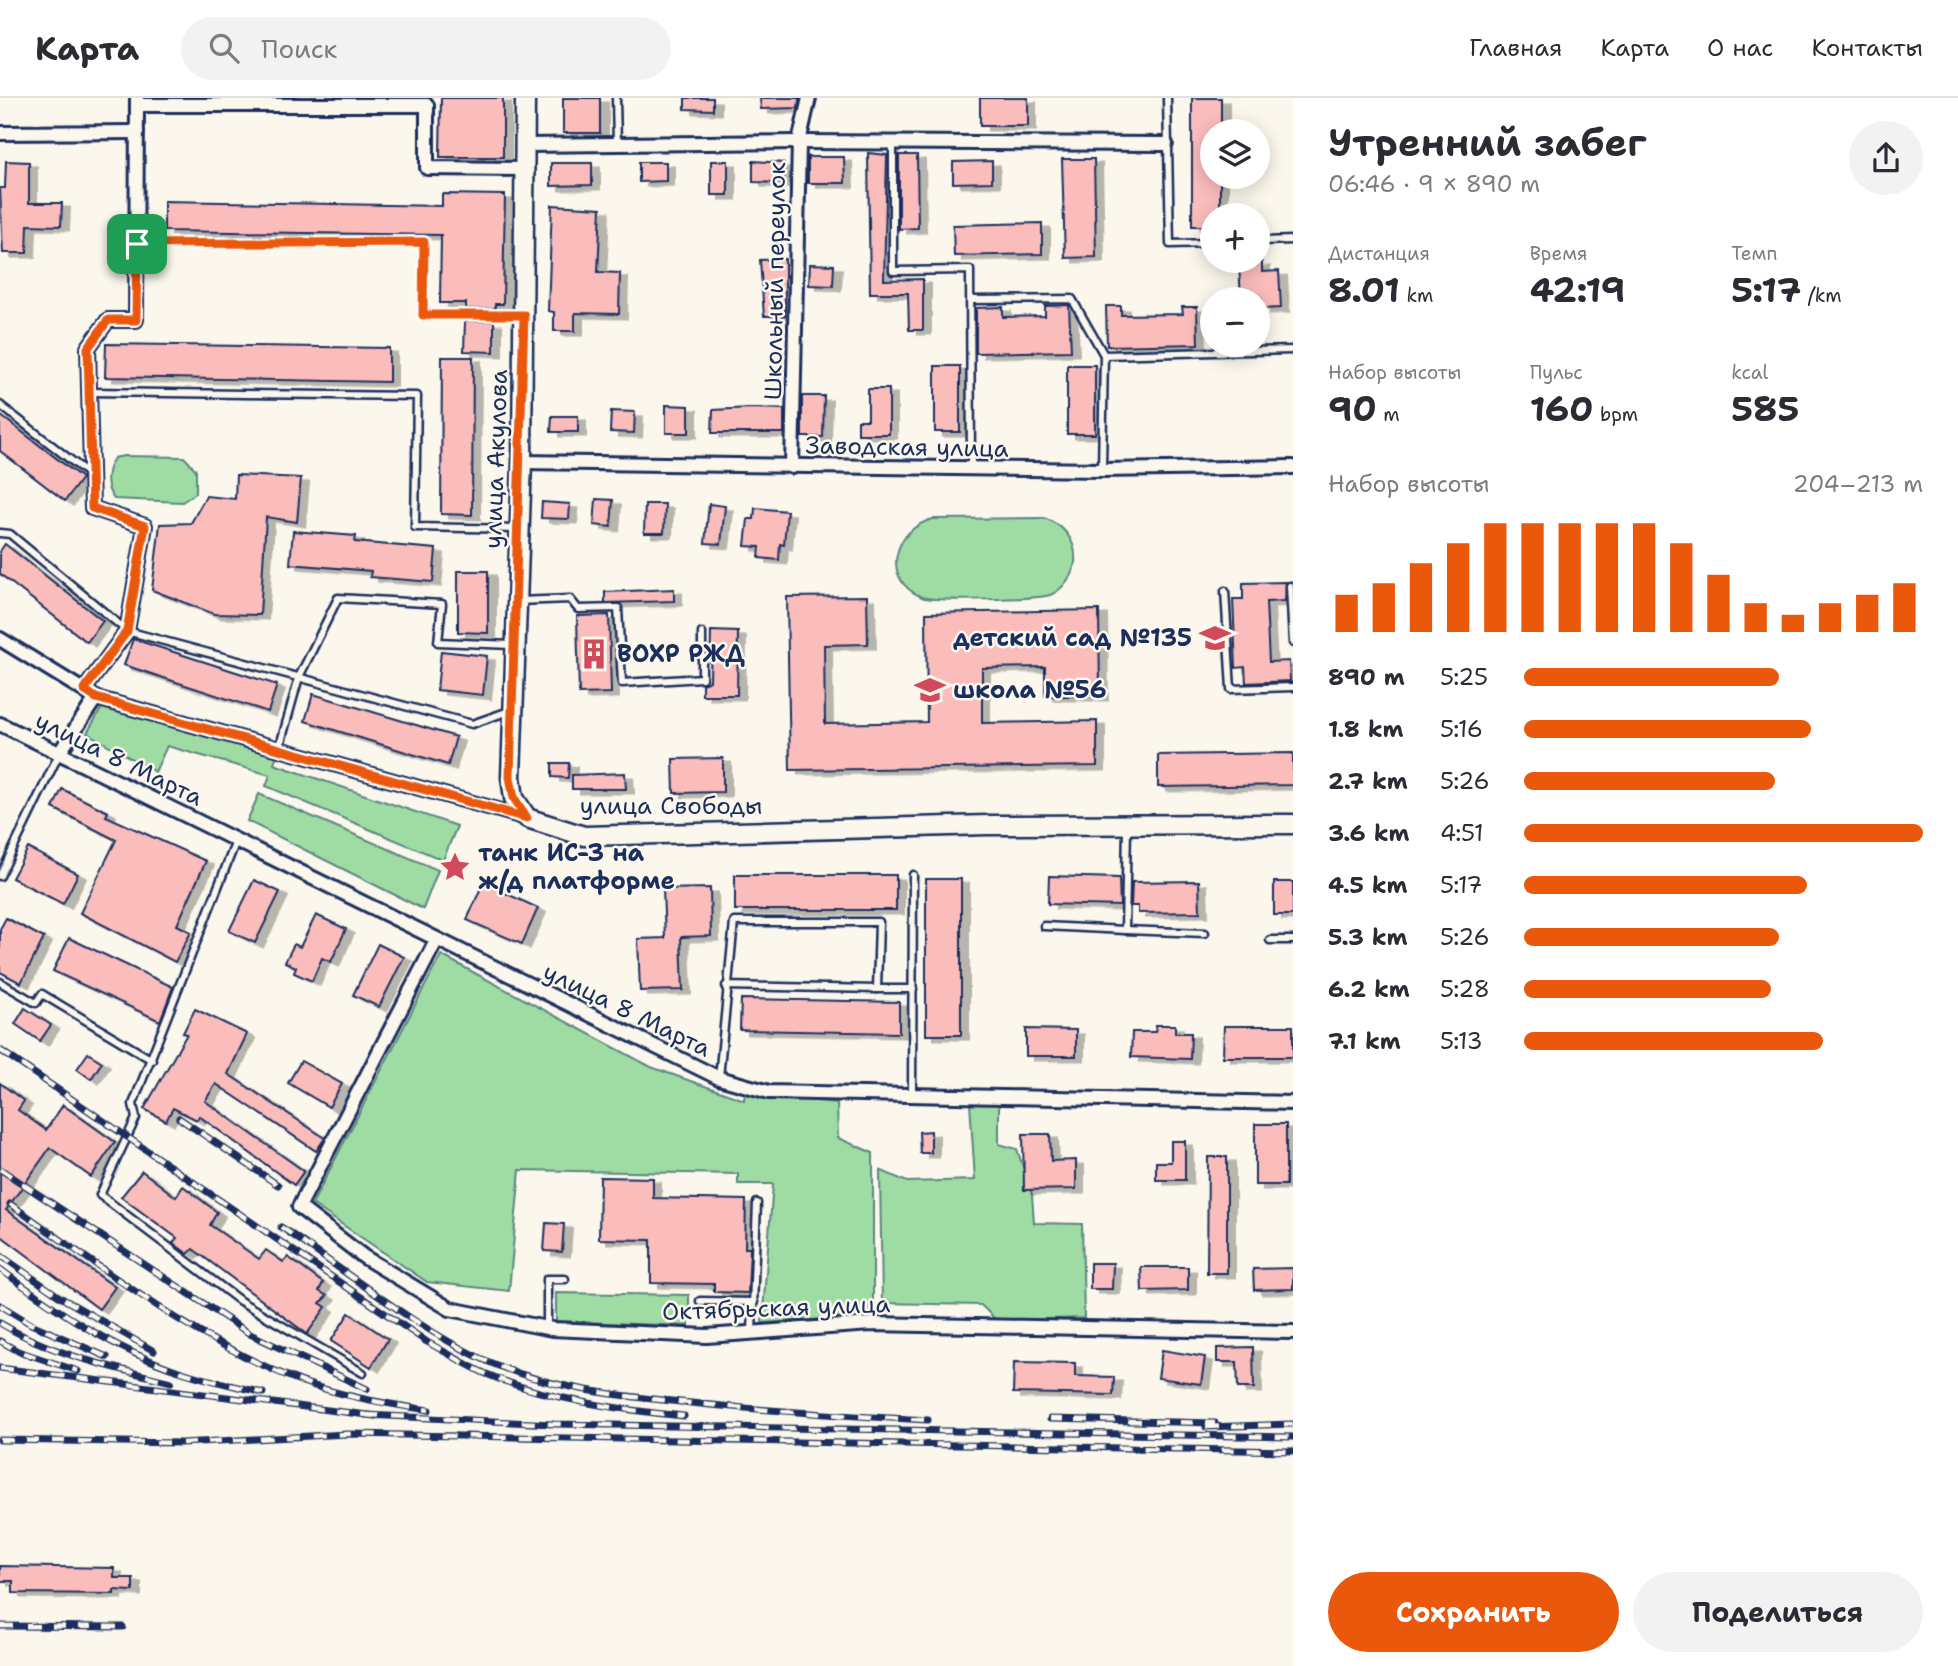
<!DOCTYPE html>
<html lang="ru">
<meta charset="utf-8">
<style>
body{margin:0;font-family:"Shantell Sans",sans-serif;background:#f2f2f3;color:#2b2b33;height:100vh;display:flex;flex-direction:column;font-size:26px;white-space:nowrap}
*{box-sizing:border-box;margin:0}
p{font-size:23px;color:#7c7c81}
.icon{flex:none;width:38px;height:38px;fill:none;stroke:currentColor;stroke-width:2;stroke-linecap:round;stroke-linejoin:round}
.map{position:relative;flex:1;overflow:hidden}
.side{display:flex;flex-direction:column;background:#fff;width:665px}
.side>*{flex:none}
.buttons{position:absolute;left:1200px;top:21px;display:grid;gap:14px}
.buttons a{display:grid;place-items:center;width:70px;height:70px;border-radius:50%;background:#fff;box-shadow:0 4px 18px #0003;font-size:35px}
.pin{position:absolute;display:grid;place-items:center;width:60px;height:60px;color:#fff;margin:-30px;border-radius:14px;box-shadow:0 4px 10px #0006}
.round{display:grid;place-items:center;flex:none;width:74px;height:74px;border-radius:37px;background:#f2f2f3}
.overview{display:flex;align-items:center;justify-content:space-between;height:119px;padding:0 35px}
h1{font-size:38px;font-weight:700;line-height:52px}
.metrics{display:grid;grid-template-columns:repeat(3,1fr);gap:10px;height:119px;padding:7px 35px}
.metrics div{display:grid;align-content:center}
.metrics b{font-size:35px;font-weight:700}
.metrics small{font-size:19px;font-weight:400}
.metrics p{font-size:19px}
.chart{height:196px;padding:14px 35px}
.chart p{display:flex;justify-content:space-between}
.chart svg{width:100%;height:126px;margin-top:7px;stroke:#ea580c;stroke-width:6}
.button{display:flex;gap:14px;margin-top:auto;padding:14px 35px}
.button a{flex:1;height:80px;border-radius:42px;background:#ea580c;color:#fff;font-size:28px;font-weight:700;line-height:80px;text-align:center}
.button a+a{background:#f2f2f3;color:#2b2b33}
ul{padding:0 35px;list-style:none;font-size:23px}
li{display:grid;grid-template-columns:112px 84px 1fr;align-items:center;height:52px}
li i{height:18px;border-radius:9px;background:#ea580c}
header{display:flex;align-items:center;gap:42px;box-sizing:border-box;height:98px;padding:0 35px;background:#fff;border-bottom:2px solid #e1e1e2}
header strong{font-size:33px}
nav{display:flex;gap:38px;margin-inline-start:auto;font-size:24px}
.search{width:490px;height:63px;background:#f2f2f3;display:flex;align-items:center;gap:18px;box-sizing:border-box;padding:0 24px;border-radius:38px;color:#7c7c81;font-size:26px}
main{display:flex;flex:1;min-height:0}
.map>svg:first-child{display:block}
</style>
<header>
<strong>Карта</strong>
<div class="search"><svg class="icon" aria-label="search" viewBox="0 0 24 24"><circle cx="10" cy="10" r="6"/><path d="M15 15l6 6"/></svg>Поиск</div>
<nav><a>Главная</a><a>Карта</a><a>О нас</a><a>Контакты</a></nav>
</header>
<main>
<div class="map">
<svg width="1293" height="1568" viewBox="0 0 1293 1568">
<defs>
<filter id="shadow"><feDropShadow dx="8" dy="4.5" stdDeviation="0" flood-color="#0004"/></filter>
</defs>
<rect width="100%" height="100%" fill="#fbf7ec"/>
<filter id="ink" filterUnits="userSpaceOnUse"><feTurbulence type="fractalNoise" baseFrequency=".0143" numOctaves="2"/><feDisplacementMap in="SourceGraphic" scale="14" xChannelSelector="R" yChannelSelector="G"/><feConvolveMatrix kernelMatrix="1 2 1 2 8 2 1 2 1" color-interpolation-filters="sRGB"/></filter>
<g filter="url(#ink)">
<g fill="#9edca4" stroke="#5c8681" stroke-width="2">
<path d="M 124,358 L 184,359 L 196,372 L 196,395 L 182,404 L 114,401 C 104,389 106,372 114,360 Z"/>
<path d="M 1044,420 C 1063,427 1077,442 1075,464 C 1073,477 1063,492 1050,497 C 1037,501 934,504 922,499 C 880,482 893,431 933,421 Z"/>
<polygon points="103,608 277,656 274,666 457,728 443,762 266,688 270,677 167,648 155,674 87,635"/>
<polygon points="259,696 438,772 423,811 247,723"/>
<polygon points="441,857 651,969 744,1002 745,996 837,1005 838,1040 873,1055 873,1218 762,1225 773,1086 738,1086 738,1076 520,1072 509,1193 427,1184 312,1106"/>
<polygon points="970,1005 999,1005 999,1046 1017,1051 1032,1097 1034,1125 1082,1126 1084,1220 997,1223 981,1207 882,1205 880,1072 907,1084 975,1082"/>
<polygon points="556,1195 689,1197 689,1228 556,1223"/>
</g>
<g fill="#fabdbc" stroke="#1b2f5e" stroke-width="2" filter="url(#shadow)">
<polygon points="441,0 503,0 503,59 440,59"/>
<rect x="563" y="0" width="37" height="35"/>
<polygon points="685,0 713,0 713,12 685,11"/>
<polygon points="760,0 799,0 799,3 798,10 761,11"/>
<rect x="980" y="0" width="48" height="28"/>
<polygon points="1192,0 1221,0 1221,33 1213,33 1213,79 1220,79 1220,117 1213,117 1213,128 1192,128"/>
<polygon points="868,55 887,57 884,182 923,181 923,232 909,232 908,195 870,195"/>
<polygon points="899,57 917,57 918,130 899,131"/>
<polygon points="808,59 844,59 845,85 808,85"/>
<polygon points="1062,61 1094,61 1096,159 1065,160"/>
<polygon points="6,63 29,64 29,105 62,105 61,128 28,127 27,155 3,155 0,90 5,90"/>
<rect x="711" y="63" width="17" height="34"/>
<polygon points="753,63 784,65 784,85 753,84"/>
<polygon points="992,63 992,84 953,85 953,64"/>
<polygon points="639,64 666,64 666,83 639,84"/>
<polygon points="551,65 592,65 592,87 551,88"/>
<polygon points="442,96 505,97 503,206 495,206 495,211 466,211 466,205 440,205 441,137 164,133 164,103 442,108"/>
<polygon points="552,107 601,110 598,174 620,175 619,216 575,215 575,233 554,233 554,214 548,213"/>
<polygon points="1042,125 1042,156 954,158 953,127"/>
<polygon points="785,161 785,218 764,218 760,162"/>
<polygon points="1262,164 1262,174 1279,173 1281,210 1262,211 1261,200 1241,201 1239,166"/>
<polygon points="810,166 834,167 833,188 809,187"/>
<polygon points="1069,207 1071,253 976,255 976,210 1003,209 1003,219 1045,218 1045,208"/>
<polygon points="1106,208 1121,208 1121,217 1183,216 1182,209 1197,209 1198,246 1107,248"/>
<polygon points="465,223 494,223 494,254 464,253"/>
<polygon points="106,246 389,250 389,284 105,279"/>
<polygon points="442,259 473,259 472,417 441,416"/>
<rect x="1067" y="267" width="28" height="69"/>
<rect x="935" y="268" width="25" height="66"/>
<polygon points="868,291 889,291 889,336 858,336 858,322 868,322"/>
<polygon points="802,298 824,298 823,339 802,339"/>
<polygon points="666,307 689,308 689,335 666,335"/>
<polygon points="751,310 784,311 784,335 712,335 713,312"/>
<polygon points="611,313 635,314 634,335 610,334"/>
<polygon points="0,317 82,380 65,403 0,353"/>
<polygon points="552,318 578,318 578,334 551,334"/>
<polygon points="236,377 301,380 297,424 266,419 260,517 214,516 152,492 160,426 191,425 206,398 235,401"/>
<polygon points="596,401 613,402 611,429 594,427"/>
<polygon points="542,404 570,406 569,421 541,420"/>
<polygon points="645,406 665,406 664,435 644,435"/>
<polygon points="709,406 725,408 721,446 705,445"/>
<polygon points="755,410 787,413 784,447 780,446 779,462 759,460 760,449 745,448 748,421 754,421"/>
<polygon points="293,433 356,438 355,444 436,451 433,484 370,479 371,473 290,466"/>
<polygon points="5,446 103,523 87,544 0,476 0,453"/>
<polygon points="458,473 488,473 488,535 458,534"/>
<polygon points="1286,484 1285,503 1266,504 1269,564 1289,563 1290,583 1246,585 1245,569 1236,570 1233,501 1243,501 1243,485"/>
<polygon points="674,491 674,503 605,505 605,494"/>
<polygon points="867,498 868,546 824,547 825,626 927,624 926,515 1099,512 1100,598 1045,598 1045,569 982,570 982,625 1097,623 1097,668 790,672 787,499"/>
<polygon points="609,517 611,595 579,596 577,518"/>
<polygon points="711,533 738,534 737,597 702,597 702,586 710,583"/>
<polygon points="133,541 277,587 268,614 124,567"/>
<polygon points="441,553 487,558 483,597 437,592"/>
<polygon points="313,596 456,639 448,667 305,623"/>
<polygon points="1293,655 1293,687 1158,689 1158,657"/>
<polygon points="723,660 723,694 674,695 673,661"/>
<polygon points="552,665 569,665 568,680 552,679"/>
<polygon points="625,675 626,691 572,691 572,677"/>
<polygon points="62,691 108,714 106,718 206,763 177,827 191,834 175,864 80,815 116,742 53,710"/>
<polygon points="28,750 78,776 63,806 12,780"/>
<rect x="735" y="777" width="161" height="35"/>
<polygon points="1049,778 1119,780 1120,808 1048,806"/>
<rect x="926" y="781" width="35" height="156"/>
<polygon points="254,782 280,794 255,845 229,833"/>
<polygon points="1199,783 1200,814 1138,815 1138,808 1131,808 1132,784"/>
<rect x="1274" y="784" width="19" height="33"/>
<polygon points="483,785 538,810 522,846 467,822"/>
<polygon points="710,790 711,838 681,839 683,892 640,893 638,841 665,840 663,791"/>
<polygon points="316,817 346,831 331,864 322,860 312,883 294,875 296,869 285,864 294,846 300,849"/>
<polygon points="6,820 44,840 21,885 0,874 0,831"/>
<polygon points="69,840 173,889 160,923 53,873"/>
<polygon points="378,846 404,859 379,909 353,897"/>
<polygon points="741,901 899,904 899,935 740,932"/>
<polygon points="25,910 51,927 40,943 15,926"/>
<polygon points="195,911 247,936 228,976 325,1040 316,1053 216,986 205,1003 304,1073 294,1087 199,1018 197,1022 173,1010 166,1023 144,1011 187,936 183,935"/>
<polygon points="1156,927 1175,927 1175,935 1191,935 1190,961 1131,959 1132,934 1155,934"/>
<polygon points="1224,928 1293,928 1293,959 1223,959"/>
<polygon points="1026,931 1076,932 1076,958 1026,958"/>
<polygon points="88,955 102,964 91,981 77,971"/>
<polygon points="301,963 342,986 329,1009 288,985"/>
<polygon points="0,985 24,1003 18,1012 46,1032 63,1007 115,1044 91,1079 50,1050 6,1112 115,1189 99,1211 0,1137"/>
<rect x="1255" y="1026" width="31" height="61"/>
<polygon points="931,1033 931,1055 920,1055 919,1034"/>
<polygon points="1023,1036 1050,1036 1051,1063 1076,1062 1076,1091 1024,1092"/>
<polygon points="1171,1043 1185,1043 1185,1082 1156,1082 1156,1064 1171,1064"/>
<polygon points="1208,1059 1227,1059 1227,1175 1207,1175"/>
<polygon points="142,1073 176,1099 183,1088 217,1114 210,1127 259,1161 266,1152 283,1164 288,1159 323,1185 319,1193 327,1198 320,1205 326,1209 307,1236 193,1151 188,1156 173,1145 177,1140 121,1099"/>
<polygon points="600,1079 653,1080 653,1100 746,1102 745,1150 750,1150 748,1195 714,1194 714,1186 651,1185 651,1142 599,1141"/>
<polygon points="546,1125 564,1126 562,1154 544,1153"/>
<polygon points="1090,1165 1113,1165 1112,1191 1090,1191"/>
<polygon points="1141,1169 1188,1169 1188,1192 1142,1193"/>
<polygon points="1293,1170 1293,1191 1254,1192 1253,1171"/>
<polygon points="349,1215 388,1241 371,1269 331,1243"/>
<polygon points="1253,1249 1254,1290 1238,1290 1237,1264 1217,1264 1217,1250"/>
<polygon points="1162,1252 1205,1259 1201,1286 1158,1280"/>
<polygon points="1014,1264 1075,1265 1075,1278 1114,1279 1113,1297 1013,1295"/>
<polygon points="0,1468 114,1470 114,1480 133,1480 133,1493 114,1492 114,1496 13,1495 13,1483 0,1483"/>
</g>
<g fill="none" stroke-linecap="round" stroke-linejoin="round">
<g stroke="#1b2f5e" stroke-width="11">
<g id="lane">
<polyline points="616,0 617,47"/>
<polyline points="1167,0 1170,146 1213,145"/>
<polyline points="893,44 893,173 970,172 971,370"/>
<polyline points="1258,143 1293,142"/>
<polyline points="137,146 424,144 423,217 522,217"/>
<polyline points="971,202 1072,201 1104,257 1102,372"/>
<polyline points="1104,257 1293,252"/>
<polyline points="89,294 417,298 415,429 518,431"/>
<polyline points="0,307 90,377"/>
<polyline points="0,435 10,436 127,533 472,626 512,612"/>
<polyline points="1290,488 1293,545"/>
<polyline points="1225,493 1231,591 1293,589"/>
<polyline points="518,503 570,501 578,511 618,510 622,585 702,580 702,535"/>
<polyline points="279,651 299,579 338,500 442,506 438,544 512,547"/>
<polyline points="236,743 133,1006 136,1020 100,1097 240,1203 363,1275"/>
<polyline points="0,778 59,656"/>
<polyline points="1044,828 1125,832 1127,729"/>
<polyline points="1125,832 1205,835"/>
<polyline points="1270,842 1293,842"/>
<polyline points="0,884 36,905 42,896 152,962"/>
<polyline points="877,891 913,891"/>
<polyline points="719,980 734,824 879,824 877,891 726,888"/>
<polyline points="912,997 913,777"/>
<polyline points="700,1203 754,1204"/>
<polyline points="547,1230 547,1181 565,1181"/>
<polyline points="752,1234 757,1105"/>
</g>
</g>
<g stroke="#1b2f5e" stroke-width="18">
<g id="street">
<polyline points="137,7 427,7 427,70 526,71"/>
<polyline points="0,35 137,34"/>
<polyline points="526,47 799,44 1166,46"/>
<polyline points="522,364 1102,372 1293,369"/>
<polyline points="792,369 799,44 809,0"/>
<polyline points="0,541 96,600 527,720"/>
<polyline points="84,592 127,533 145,428 92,410 88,250 108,222 136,222 137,0"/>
<polyline points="0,626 719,980 769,994 1293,1005"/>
<polyline points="60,654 96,600"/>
<polyline points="436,843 299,1109 364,1159 450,1211 552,1231 707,1238 871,1226 1293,1234"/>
</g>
</g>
<g stroke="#1b2f5e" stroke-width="23">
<polyline id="secondary" points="525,0 522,364 511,679 514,700 527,720 584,738 988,727 1293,726"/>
</g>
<use href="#lane" stroke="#fbf7ec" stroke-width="6"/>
<use href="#street" stroke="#fbf7ec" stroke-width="12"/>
<use href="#secondary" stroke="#fbf7ec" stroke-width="18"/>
<g stroke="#1b2f5e" stroke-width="7">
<g id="rail">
<path d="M 0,952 L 427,1244 C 446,1254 464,1266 484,1275 C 544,1301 620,1312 684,1318"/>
<polyline points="179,1020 278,1087"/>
<polyline points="0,1071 250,1236 367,1291"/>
<path d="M 10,1106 C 103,1170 193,1242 300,1283 C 340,1298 386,1306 429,1312"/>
<path d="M 281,1129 C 344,1172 421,1234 489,1264 C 553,1292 623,1298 691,1305 C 770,1313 849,1318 928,1322"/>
<polyline points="0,1157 60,1199 154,1253"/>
<path d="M 0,1171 C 54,1211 114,1252 179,1273 C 206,1282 235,1288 263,1295"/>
<polyline points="0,1207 31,1226 107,1259"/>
<path d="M 0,1225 C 52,1257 112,1269 171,1284"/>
<polyline points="0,1243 18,1253 78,1273"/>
<polyline points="0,1270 375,1318"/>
<polyline points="366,1317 554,1326 1293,1339"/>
<polyline points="1050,1321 1215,1325"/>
<polyline points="1206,1329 1293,1326"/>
<polyline points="0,1342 181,1345 347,1336 1293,1353"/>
<polyline points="0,1528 123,1529"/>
</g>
</g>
<use href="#rail" stroke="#fbf7ec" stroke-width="4.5" stroke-dasharray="13" stroke-linecap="butt"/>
</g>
</g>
<g fill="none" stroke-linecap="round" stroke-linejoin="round" filter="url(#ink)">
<g stroke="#fff" stroke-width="14">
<polygon id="route" points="424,144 423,217 524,217 510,679 514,700 527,720 96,600 84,592 127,533 145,428 92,410 88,250 108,222 136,222 137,146"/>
</g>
<use href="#route" stroke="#ea580c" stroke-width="9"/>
</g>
<defs>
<g id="school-bare" transform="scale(2.415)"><path d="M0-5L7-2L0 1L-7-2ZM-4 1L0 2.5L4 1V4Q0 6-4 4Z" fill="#d1495b" stroke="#fbf7ec" stroke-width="2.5" paint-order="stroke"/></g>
<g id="building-bare" transform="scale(2.415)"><path d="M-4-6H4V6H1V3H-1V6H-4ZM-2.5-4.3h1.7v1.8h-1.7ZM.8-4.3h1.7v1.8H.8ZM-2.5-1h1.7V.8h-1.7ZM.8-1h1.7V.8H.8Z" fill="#d1495b" stroke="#fbf7ec" stroke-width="2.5" paint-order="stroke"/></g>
<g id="sight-bare" transform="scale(2.415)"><path d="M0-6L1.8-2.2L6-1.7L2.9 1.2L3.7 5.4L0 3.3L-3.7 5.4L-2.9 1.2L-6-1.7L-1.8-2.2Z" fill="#d1495b" stroke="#fbf7ec" stroke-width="2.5" paint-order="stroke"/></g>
</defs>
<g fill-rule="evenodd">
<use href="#school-bare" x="1215" y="540"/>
<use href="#building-bare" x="594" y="556"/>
<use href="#school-bare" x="930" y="592"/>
<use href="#sight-bare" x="455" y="769"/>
</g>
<g text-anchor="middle" stroke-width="5" stroke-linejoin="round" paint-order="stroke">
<g font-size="24" fill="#1b2f5e" stroke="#fbf7ec">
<text transform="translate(775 183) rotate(-89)" y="8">Школьный переулок</text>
<text transform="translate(907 349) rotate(1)" y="8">Заводская улица</text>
<text transform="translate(496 361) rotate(-88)" y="8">улица Акулова</text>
<text transform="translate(119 661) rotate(26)" y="8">улица 8 Марта</text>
<text x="671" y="716">улица Свободы</text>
<text transform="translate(627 912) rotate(26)" y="8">улица 8 Марта</text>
<text transform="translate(776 1210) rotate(-2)" y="8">Октябрьская улица</text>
</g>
<g font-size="24" font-weight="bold" fill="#1b2f5e" stroke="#fbf7ec" text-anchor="start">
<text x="1192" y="548" text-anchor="end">детский сад №135</text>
<text x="617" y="564">ВОХР РЖД</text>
<text x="953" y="600">школа №56</text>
<text x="478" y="763">танк ИС-3 на<tspan x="478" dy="28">ж/д платформе</tspan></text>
</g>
</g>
</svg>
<div class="buttons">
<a><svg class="icon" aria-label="layers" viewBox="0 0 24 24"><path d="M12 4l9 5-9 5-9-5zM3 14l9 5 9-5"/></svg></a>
<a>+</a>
<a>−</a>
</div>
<div class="pin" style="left:137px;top:146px;background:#1e9e55"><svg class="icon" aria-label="arrive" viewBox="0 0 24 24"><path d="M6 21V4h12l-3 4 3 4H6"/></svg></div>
</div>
<section class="side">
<div class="overview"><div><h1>Утренний забег</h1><p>06:46 · 9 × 890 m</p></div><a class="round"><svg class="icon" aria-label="share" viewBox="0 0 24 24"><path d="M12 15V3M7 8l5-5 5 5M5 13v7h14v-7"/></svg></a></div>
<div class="metrics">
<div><p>Дистанция</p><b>8.01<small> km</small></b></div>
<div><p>Время</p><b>42:19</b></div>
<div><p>Темп</p><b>5:17<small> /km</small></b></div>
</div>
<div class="metrics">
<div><p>Набор высоты</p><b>90<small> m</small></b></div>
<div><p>Пульс</p><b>160<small> bpm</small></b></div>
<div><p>kcal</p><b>585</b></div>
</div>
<div class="chart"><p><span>Набор высоты</span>204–213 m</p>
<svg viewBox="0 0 160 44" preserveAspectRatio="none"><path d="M5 44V31M15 44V27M25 44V20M35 44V13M45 44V6M55 44V6M65 44V6M75 44V6M85 44V6M95 44V13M105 44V24M115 44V34M125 44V38M135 44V34M145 44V31M155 44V27"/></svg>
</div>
<ul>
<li><b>890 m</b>5:25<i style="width:64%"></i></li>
<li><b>1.8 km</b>5:16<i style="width:72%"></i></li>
<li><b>2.7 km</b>5:26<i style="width:63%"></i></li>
<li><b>3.6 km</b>4:51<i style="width:100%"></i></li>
<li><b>4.5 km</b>5:17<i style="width:71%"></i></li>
<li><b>5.3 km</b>5:26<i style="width:64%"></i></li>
<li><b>6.2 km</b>5:28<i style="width:62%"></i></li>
<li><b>7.1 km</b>5:13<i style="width:75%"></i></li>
</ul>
<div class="button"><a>Сохранить</a><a>Поделиться</a></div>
</section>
</main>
